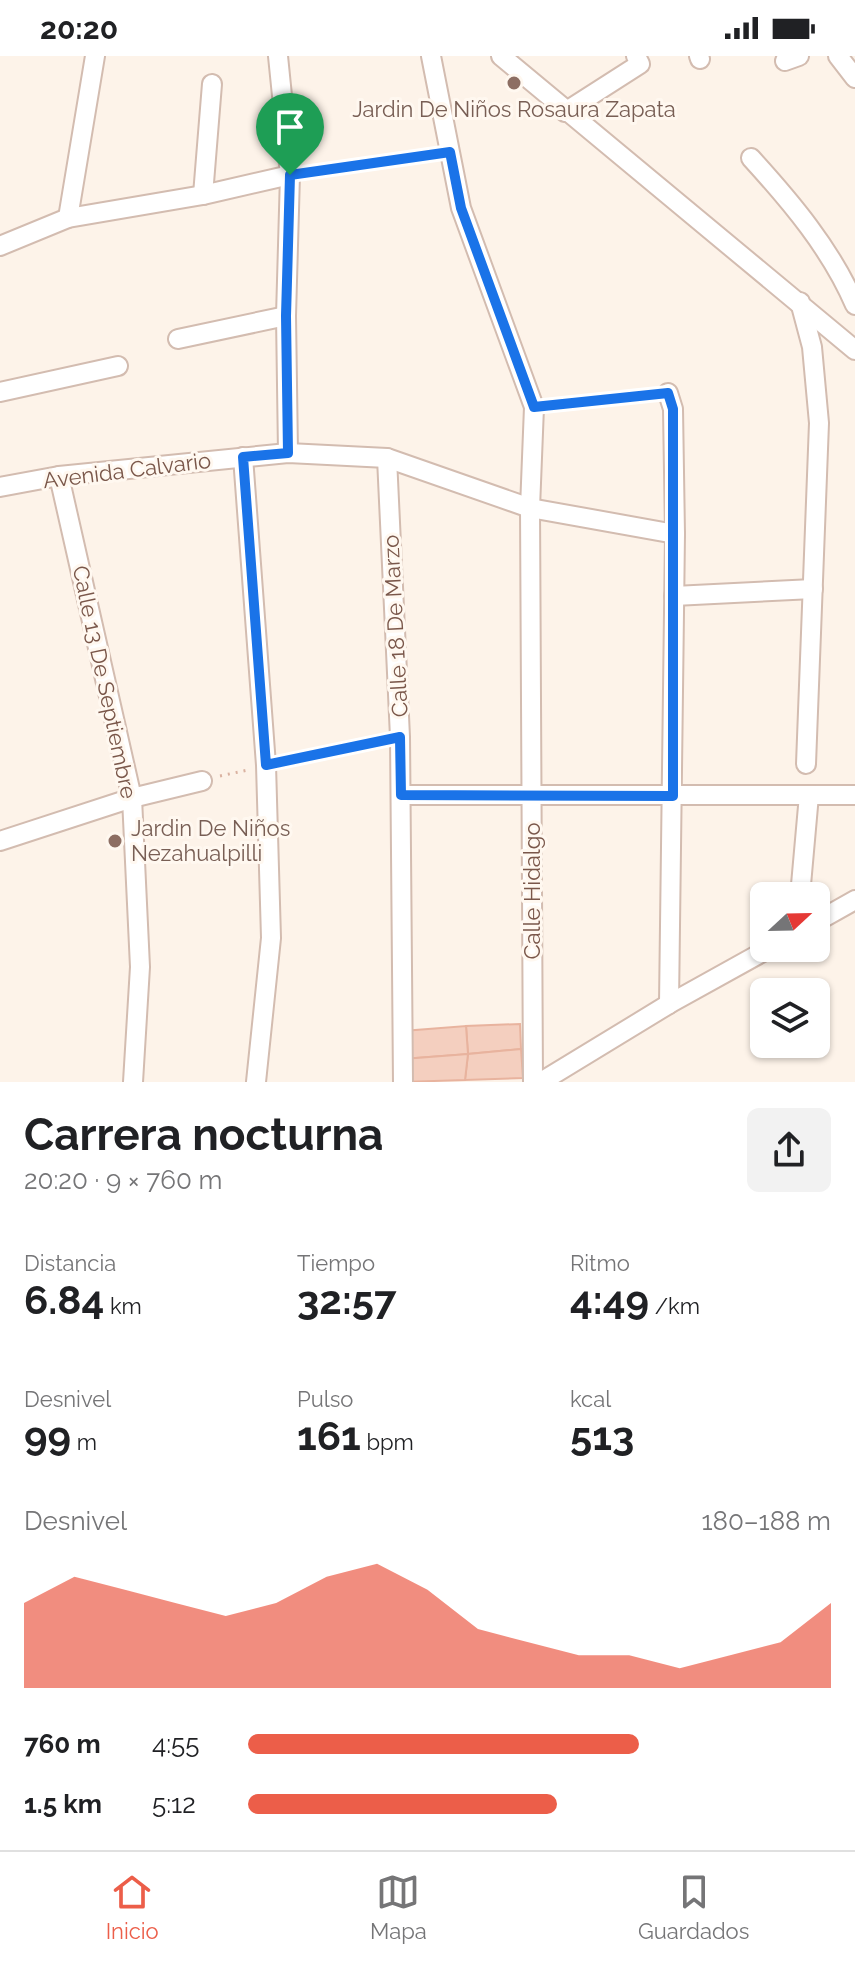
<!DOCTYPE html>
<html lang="es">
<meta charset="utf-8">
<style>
body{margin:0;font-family:Raleway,sans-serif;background:#f2f2f2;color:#202124;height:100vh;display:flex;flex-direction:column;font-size:30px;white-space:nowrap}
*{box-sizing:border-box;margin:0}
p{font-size:26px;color:#757577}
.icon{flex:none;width:44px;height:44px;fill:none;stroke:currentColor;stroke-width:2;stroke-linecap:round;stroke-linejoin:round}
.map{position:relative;height:1026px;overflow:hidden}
.drawer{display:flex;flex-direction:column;background:#fff;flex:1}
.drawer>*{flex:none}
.needle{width:52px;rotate:68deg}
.fabs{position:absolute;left:750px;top:826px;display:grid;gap:16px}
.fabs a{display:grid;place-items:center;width:80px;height:80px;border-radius:12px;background:#fff;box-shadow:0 2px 6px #0004;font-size:40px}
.pin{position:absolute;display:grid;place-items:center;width:68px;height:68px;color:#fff;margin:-82px -34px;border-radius:50% 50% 50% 0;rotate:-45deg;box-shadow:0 0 8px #0007}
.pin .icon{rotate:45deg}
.round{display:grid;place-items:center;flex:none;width:84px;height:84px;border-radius:12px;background:#f2f2f2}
.summary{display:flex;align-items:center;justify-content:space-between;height:136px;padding:0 24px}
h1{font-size:44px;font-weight:700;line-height:60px}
.figures{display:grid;grid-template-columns:repeat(3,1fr);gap:12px;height:136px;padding:8px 24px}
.figures div{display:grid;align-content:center}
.figures b{font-size:40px;font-weight:700}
.figures small{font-size:22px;font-weight:400}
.figures p{font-size:22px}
.chart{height:224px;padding:16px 24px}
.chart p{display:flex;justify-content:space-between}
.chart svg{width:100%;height:144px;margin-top:8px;fill:#ec5e49;opacity:.7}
ul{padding:0 24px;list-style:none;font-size:26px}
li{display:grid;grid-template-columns:128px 96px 1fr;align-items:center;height:60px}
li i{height:20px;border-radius:10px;background:#ec5e49}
.status{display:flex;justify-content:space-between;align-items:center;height:56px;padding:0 40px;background:#fff;direction:ltr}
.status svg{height:22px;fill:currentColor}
.dock{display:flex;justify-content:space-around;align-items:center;height:112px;border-top:2px solid #e0e0e0;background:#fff;font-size:22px;color:#757577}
.dock a{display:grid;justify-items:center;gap:4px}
.dock .selected{color:#ec5e49}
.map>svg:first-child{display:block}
</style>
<div class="status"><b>20:20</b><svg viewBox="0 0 49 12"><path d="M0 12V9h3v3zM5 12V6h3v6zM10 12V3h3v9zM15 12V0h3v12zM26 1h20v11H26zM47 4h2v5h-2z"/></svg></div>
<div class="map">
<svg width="855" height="1026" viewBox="0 0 855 1026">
<rect width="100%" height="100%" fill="#fdf3e9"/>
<g fill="#f4cfbf" stroke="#e8b39e" stroke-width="2">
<polygon points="520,968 521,993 468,998 466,970"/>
<polygon points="466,970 468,998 403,1003 403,975"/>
<polygon points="521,993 523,1022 465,1024 468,998"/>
<polygon points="468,998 465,1024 403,1026 403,1003"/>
</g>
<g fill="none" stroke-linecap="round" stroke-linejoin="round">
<g stroke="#d3bcb0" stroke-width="22">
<g id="minor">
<polyline points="278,0 290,119 286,260 288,397"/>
<polyline points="431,0 461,152 534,351 530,452 533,1026"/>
<polyline points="501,0 855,294"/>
<polyline points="699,0 700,3"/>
<polyline points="838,0 855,22"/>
<polyline points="785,5 799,0"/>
<polyline points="565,56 640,8 636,0"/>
<path d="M 751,102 C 791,146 831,193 855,249"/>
<polyline points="203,139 212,28"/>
<polyline points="68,162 95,0"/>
<polyline points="0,190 68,162 203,139 290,119"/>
<polyline points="800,246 812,291 819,367 806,708"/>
<polyline points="178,283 286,260"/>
<polyline points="0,336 118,310"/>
<polyline points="668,337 673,353 675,478 669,948"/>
<polyline points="243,401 266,709 271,882 256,1026"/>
<polyline points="387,402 400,681 403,1026"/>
<polyline points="59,420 132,742 140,911 133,1026"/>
<polyline points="0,431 59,420 288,397 387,402 530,452 675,478"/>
<polyline points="674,540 813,533"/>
<polyline points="401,739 855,739"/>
<polyline points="0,785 132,742 202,725"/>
<polyline points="800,840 809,739"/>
<polyline points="816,866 855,844"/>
<polyline points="541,1026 669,948 770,892"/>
</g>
</g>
<g stroke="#dab2a1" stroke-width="3" stroke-dasharray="2 6" stroke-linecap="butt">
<polyline points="309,116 432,98"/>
<polyline points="553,349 649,339"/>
<polyline points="283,706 381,685"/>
<polyline points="220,720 248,714"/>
</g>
<use href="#minor" stroke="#fff" stroke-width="18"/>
</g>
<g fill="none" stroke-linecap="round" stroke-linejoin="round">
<g stroke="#fff" stroke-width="16">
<polygon id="route" points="450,96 461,152 534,351 668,337 673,353 673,740 401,739 400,681 266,709 243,401 288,397 286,260 290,119"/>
</g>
<use href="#route" stroke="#1a73e8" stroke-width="10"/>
</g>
<g fill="#8d6e63" stroke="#fff8f0" stroke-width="3">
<circle cx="514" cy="27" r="8"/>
<circle cx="115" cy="785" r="8"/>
</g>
<g text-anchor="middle" stroke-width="6" stroke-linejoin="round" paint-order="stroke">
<g font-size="22" fill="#785e54" stroke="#fff8f0">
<text x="514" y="61">Jardin De Niños Rosaura Zapata</text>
<text x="131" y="780" text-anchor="start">Jardin De Niños<tspan x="131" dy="25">Nezahualpilli</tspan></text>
</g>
<g font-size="22" fill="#7a574a" stroke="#fff8f0">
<text transform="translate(127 414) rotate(-7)" y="8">Avenida Calvario</text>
<text transform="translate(395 570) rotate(-93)" y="8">Calle 18 De Marzo</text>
<text transform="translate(105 626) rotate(78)" y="8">Calle 13 De Septiembre</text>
<text transform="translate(532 835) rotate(-90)" y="8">Calle Hidalgo</text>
</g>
</g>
</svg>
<div class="fabs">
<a><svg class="needle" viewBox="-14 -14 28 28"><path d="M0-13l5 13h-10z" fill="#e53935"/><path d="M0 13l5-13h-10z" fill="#757577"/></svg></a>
<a><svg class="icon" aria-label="layers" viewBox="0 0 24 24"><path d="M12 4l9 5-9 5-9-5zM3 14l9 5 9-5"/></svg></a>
</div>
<div class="pin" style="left:290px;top:119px;background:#1e9e55"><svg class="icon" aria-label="arrive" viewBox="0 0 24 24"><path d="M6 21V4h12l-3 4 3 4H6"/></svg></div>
</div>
<section class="drawer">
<div class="summary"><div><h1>Carrera nocturna</h1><p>20:20 · 9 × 760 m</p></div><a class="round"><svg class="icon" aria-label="share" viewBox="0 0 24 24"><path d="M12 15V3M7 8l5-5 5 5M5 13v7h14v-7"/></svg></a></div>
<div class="figures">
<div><p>Distancia</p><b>6.84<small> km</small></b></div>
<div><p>Tiempo</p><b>32:57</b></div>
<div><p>Ritmo</p><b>4:49<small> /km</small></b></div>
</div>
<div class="figures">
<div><p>Desnivel</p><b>99<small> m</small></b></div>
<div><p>Pulso</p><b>161<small> bpm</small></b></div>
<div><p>kcal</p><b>513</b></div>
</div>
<div class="chart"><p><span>Desnivel</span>180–188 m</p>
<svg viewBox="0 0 160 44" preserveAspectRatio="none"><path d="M0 44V18L10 10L20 14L30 18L40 22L50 18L60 10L70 6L80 14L90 26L100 30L110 34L120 34L130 38L140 34L150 30L160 18V44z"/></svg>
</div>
<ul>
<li><b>760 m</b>4:55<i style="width:67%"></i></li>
<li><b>1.5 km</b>5:12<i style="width:53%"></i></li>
</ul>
</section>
<nav class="dock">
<a class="selected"><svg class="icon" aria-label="home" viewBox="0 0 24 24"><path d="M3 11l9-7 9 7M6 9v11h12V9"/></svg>Inicio</a>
<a><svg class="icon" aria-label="map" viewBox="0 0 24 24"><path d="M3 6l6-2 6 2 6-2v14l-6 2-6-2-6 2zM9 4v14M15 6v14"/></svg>Mapa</a>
<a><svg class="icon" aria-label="saved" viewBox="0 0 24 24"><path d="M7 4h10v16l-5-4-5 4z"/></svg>Guardados</a>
</nav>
